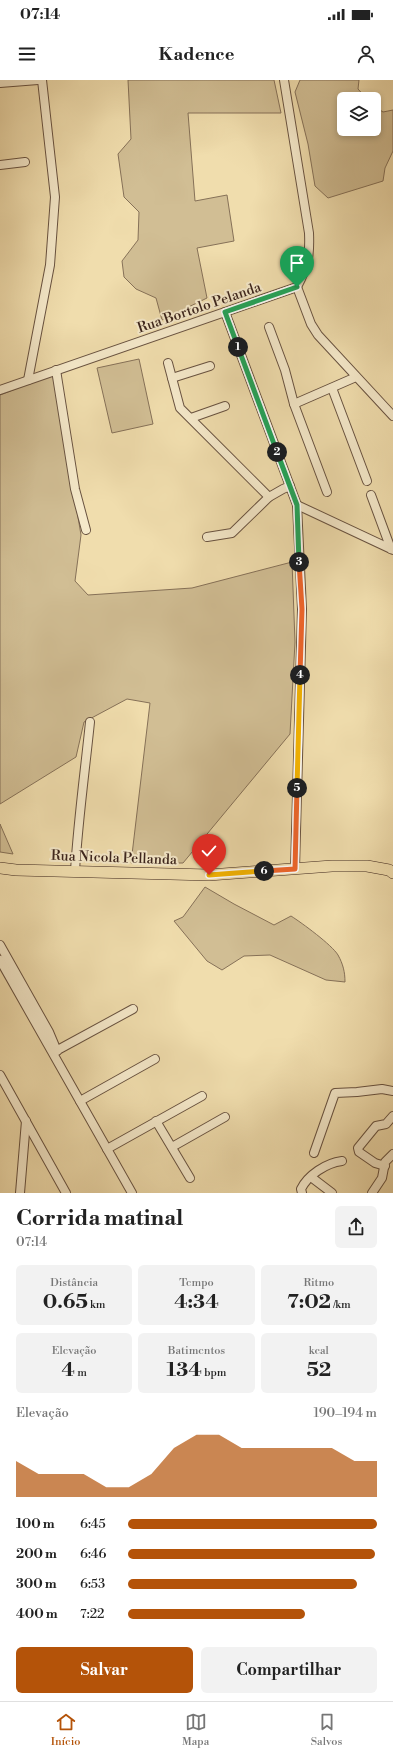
<!DOCTYPE html>
<html lang="pt">
<meta charset="utf-8">
<style>
body{margin:0;font-family:"Libre Bodoni",serif;background:#f2f2f2;color:#222;height:100vh;display:flex;flex-direction:column;font-size:15px;white-space:nowrap}
*{box-sizing:border-box;margin:0}
p{font-size:13px;color:#767676}
.icon{flex:none;width:22px;height:22px;fill:none;stroke:currentColor;stroke-width:2;stroke-linecap:round;stroke-linejoin:round}
.map{position:relative;height:1113px;overflow:hidden}
.drawer{display:flex;flex-direction:column;background:#fff;flex:1}
.drawer>*{flex:none}
.fabs{position:absolute;left:337px;top:12px;display:grid;gap:8px}
.fabs a{display:grid;place-items:center;width:44px;height:44px;border-radius:6px;background:#fff;box-shadow:0 2px 6px #0003;font-size:20px}
.pin{position:absolute;display:grid;place-items:center;width:34px;height:34px;color:#fff;margin:-41px -17px;border-radius:50% 50% 50% 0;rotate:-45deg;box-shadow:0 0 4px #0007}
.pin .icon{rotate:45deg}
.km{position:absolute;width:20px;height:20px;margin:-10px;border-radius:50%;background:#222;color:#fff;font-size:11px;line-height:20px;text-align:center}
.round{display:grid;place-items:center;flex:none;width:42px;height:42px;border-radius:6px;background:#f2f2f2}
.summary{display:flex;align-items:center;justify-content:space-between;height:68px;padding:0 16px}
h1{font-size:22px;font-weight:800;line-height:30px}
.metrics{display:grid;grid-template-columns:repeat(3,1fr);gap:6px;height:68px;padding:4px 16px}
.metrics div{display:grid;align-content:center;border-radius:6px;background:#f2f2f2;text-align:center}
.metrics b{font-size:20px;font-weight:800}
.metrics small{font-size:11px;font-weight:400}
.metrics p{font-size:11px}
.chart{height:112px;padding:8px 16px}
.chart p{display:flex;justify-content:space-between}
.chart svg{width:100%;height:72px;margin-top:4px;fill:#b45309;opacity:.7}
.action{display:flex;gap:8px;margin-top:auto;padding:8px 16px}
.action a{flex:1;height:46px;border-radius:6px;background:#b45309;color:#fff;font-size:16px;font-weight:800;line-height:46px;text-align:center}
.action a+a{background:#f2f2f2;color:#222}
ul{padding:0 16px;list-style:none;font-size:13px}
li{display:grid;grid-template-columns:64px 48px 1fr;align-items:center;height:30px}
li i{height:10px;border-radius:5px;background:#b45309}
.status{display:flex;justify-content:space-between;align-items:center;height:28px;padding:0 20px;background:#fff;direction:ltr}
.status svg{height:11px;fill:currentColor}
header{display:flex;justify-content:space-between;align-items:center;height:52px;padding:0 16px;background:#fff;font-size:18px;font-weight:800}
.menu{display:flex;justify-content:space-around;align-items:center;height:56px;border-top:1px solid #e0e0e0;background:#fff;font-size:11px;color:#767676}
.menu a{display:grid;justify-items:center;gap:2px}
.menu .on{color:#b45309}
.map>svg:first-child{display:block}
</style>
<div class="status"><b>07:14</b><svg viewBox="0 0 49 12"><path d="M0 12V9h3v3zM5 12V6h3v6zM10 12V3h3v9zM15 12V0h3v12zM26 1h20v11H26zM47 4h2v5h-2z"/></svg></div>
<header><svg class="icon" aria-label="menu" viewBox="0 0 24 24"><path d="M4 6h16M4 12h16M4 18h16"/></svg>Kadence<svg class="icon" aria-label="person" viewBox="0 0 24 24"><circle cx="12" cy="8" r="4"/><path d="M4 21q1-7 8-7t8 7"/></svg></header>
<div class="map">
<svg width="393" height="1113" viewBox="0 0 393 1113">
<rect width="100%" height="100%" fill="#f0ddad"/>
<filter id="stains"><feTurbulence type="fractalNoise" baseFrequency=".005" numOctaves="4"/><feColorMatrix values="0 0 0 0 .2 0 0 0 0 .09 0 0 0 0 .02 0 0 0 .5 -.17"/></filter>
<radialGradient id="worn" r=".72"><stop offset=".6" stop-color="#630" stop-opacity="0"/><stop offset="1" stop-color="#630" stop-opacity=".3"/></radialGradient>
<g fill="#d1be94" stroke="#867158">
<polygon points="128,0 274,0 281,33 188,33 195,121 227,115 234,161 197,168 207,218 162,240 156,218 136,209 124,197 122,181 138,160 139,132 124,117 118,74 131,59"/>
<polygon points="300,0 359,0 358,9 367,19 344,19 344,49 374,49 374,26 383,32 393,30 393,71 385,88 383,101 328,118 315,106 308,64 295,12"/>
<polygon points="139,279 153,344 112,353 97,288"/>
<polygon points="54,294 81,455 75,501 88,515 192,508 292,482 295,562 290,654 183,783 131,783 150,623 127,619 84,642 76,677 0,724 0,315"/>
<polygon points="0,744 13,774 0,772"/>
<path d="M 205,807 L 234,824 L 274,845 L 291,836 C 302,843 332,865 338,875 C 343,884 345,892 345,902 L 326,900 L 270,875 L 244,876 L 222,890 L 207,881 L 174,841 L 183,837 Z"/>
</g>
<g fill="none" stroke-linecap="round" stroke-linejoin="round">
<g stroke="#685240" stroke-width="10">
<g id="minor">
<polyline points="0,3 38,0"/>
<polyline points="0,85 25,82"/>
<polyline points="297,207 311,244 318,255 393,336"/>
<polyline points="225,232 297,425 302,529 295,789"/>
<polyline points="269,247 285,290 294,324 327,412"/>
<polyline points="168,283 180,328 269,417 283,409 290,406"/>
<polyline points="56,290 75,409 86,450"/>
<polyline points="172,298 210,286"/>
<polyline points="28,300 50,185 55,117 42,0"/>
<polyline points="332,308 367,401"/>
<path d="M 0,310 L 297,207 C 308,186 310,177 309,153 L 284,0"/>
<polyline points="294,324 356,297"/>
<polyline points="191,338 225,326"/>
<polyline points="371,415 391,469"/>
<polyline points="297,425 393,470"/>
<polyline points="207,457 232,453 269,417"/>
<path d="M 75,791 C 78,741 85,691 90,642"/>
<polyline points="0,865 49,952 57,971"/>
<polyline points="0,880 132,1113"/>
<polyline points="54,972 133,929"/>
<polyline points="0,995 66,1113"/>
<polyline points="80,1021 155,979"/>
<polyline points="156,1041 190,1098"/>
<polyline points="172,1067 225,1037"/>
<polyline points="107,1069 202,1016"/>
<polyline points="314,1073 335,1013 357,1012 382,1009 393,1011"/>
<polyline points="385,1086 375,1083 359,1072 358,1068 376,1046 386,1044 393,1036"/>
<polyline points="311,1097 332,1113"/>
<polyline points="20,1113 26,1041"/>
<path d="M 302,1113 L 301,1109 C 308,1095 326,1083 342,1081"/>
<polyline points="372,1113 382,1098 385,1082 393,1074"/>
</g>
</g>
<g stroke="#3b241c" stroke-width="12">
<polyline id="major" points="0,788 16,790 209,795 332,786 367,786 389,790 393,793"/>
</g>
<use href="#minor" stroke="#f5e9ca" stroke-width="8"/>
<use href="#major" stroke="#f0ddad" stroke-width="11"/>
</g>
<g fill="none" stroke-linecap="round" stroke-linejoin="round">
<g stroke="#fff" stroke-width="8">
<polyline id="split-1" points="238,267 225,232 297,207"/>
</g>
<g stroke="#fff" stroke-width="8">
<polyline id="split-2" points="238,267 277,372"/>
</g>
<g stroke="#fff" stroke-width="8">
<polyline id="split-3" points="277,372 297,425 299,482"/>
</g>
<g stroke="#fff" stroke-width="8">
<polyline id="split-4" points="299,482 302,529 300,595"/>
</g>
<g stroke="#fff" stroke-width="8">
<polyline id="split-5" points="297,708 300,595"/>
</g>
<g stroke="#fff" stroke-width="8">
<polyline id="split-6" points="264,791 295,789 297,708"/>
</g>
<g stroke="#fff" stroke-width="8">
<polyline id="split-7" points="209,795 264,791"/>
</g>
<use href="#split-1" stroke="#22a559" stroke-width="5"/>
<use href="#split-2" stroke="#22a559" stroke-width="5"/>
<use href="#split-3" stroke="#22a559" stroke-width="5"/>
<use href="#split-4" stroke="#f0652b" stroke-width="5"/>
<use href="#split-5" stroke="#f5b400" stroke-width="5"/>
<use href="#split-6" stroke="#f0652b" stroke-width="5"/>
<use href="#split-7" stroke="#f5b400" stroke-width="5"/>
</g>
<g text-anchor="middle" stroke-width="4" stroke-linejoin="round" paint-order="stroke">
<g font-size="14" fill="#3b241c" stroke="#f5e9ca">
<text transform="translate(199 227) rotate(-19)" y="5">Rua Bortolo Pelanda</text>
<text transform="translate(114 777) rotate(2)" y="5">Rua Nicola Pellanda</text>
</g>
</g>
<rect width="100%" height="100%" filter="url(#stains)"/>
<rect width="100%" height="100%" fill="url(#worn)"/>
</svg>
<div class="fabs">
<a><svg class="icon" aria-label="layers" viewBox="0 0 24 24"><path d="M12 4l9 5-9 5-9-5zM3 14l9 5 9-5"/></svg></a>
</div>
<div class="pin" style="left:297px;top:207px;background:#1e9e55"><svg class="icon" aria-label="arrive" viewBox="0 0 24 24"><path d="M6 21V4h12l-3 4 3 4H6"/></svg></div>
<div class="pin" style="left:209px;top:795px;background:#d93025"><svg class="icon" aria-label="check" viewBox="0 0 24 24"><path d="M5 12l5 5 9-10"/></svg></div>
<b class="km" style="left:238px;top:267px">1</b>
<b class="km" style="left:277px;top:372px">2</b>
<b class="km" style="left:299px;top:482px">3</b>
<b class="km" style="left:300px;top:595px">4</b>
<b class="km" style="left:297px;top:708px">5</b>
<b class="km" style="left:264px;top:791px">6</b>
</div>
<section class="drawer">
<div class="summary"><div><h1>Corrida matinal</h1><p>07:14</p></div><a class="round"><svg class="icon" aria-label="share" viewBox="0 0 24 24"><path d="M12 15V3M7 8l5-5 5 5M5 13v7h14v-7"/></svg></a></div>
<div class="metrics">
<div><p>Distância</p><b>0.65<small> km</small></b></div>
<div><p>Tempo</p><b>4:34</b></div>
<div><p>Ritmo</p><b>7:02<small> /km</small></b></div>
</div>
<div class="metrics">
<div><p>Elevação</p><b>4<small> m</small></b></div>
<div><p>Batimentos</p><b>134<small> bpm</small></b></div>
<div><p>kcal</p><b>52</b></div>
</div>
<div class="chart"><p><span>Elevação</span>190–194 m</p>
<svg viewBox="0 0 160 44" preserveAspectRatio="none"><path d="M0 44V22L10 30L20 30L30 30L40 38L50 38L60 30L70 14L80 6L90 6L100 14L110 14L120 14L130 14L140 14L150 22L160 22V44z"/></svg>
</div>
<ul>
<li><b>100 m</b>6:45<i style="width:100%"></i></li>
<li><b>200 m</b>6:46<i style="width:99%"></i></li>
<li><b>300 m</b>6:53<i style="width:92%"></i></li>
<li><b>400 m</b>7:22<i style="width:71%"></i></li>
</ul>
<div class="action"><a>Salvar</a><a>Compartilhar</a></div>
</section>
<nav class="menu">
<a class="on"><svg class="icon" aria-label="home" viewBox="0 0 24 24"><path d="M3 11l9-7 9 7M6 9v11h12V9"/></svg>Início</a>
<a><svg class="icon" aria-label="map" viewBox="0 0 24 24"><path d="M3 6l6-2 6 2 6-2v14l-6 2-6-2-6 2zM9 4v14M15 6v14"/></svg>Mapa</a>
<a><svg class="icon" aria-label="saved" viewBox="0 0 24 24"><path d="M7 4h10v16l-5-4-5 4z"/></svg>Salvos</a>
</nav>
